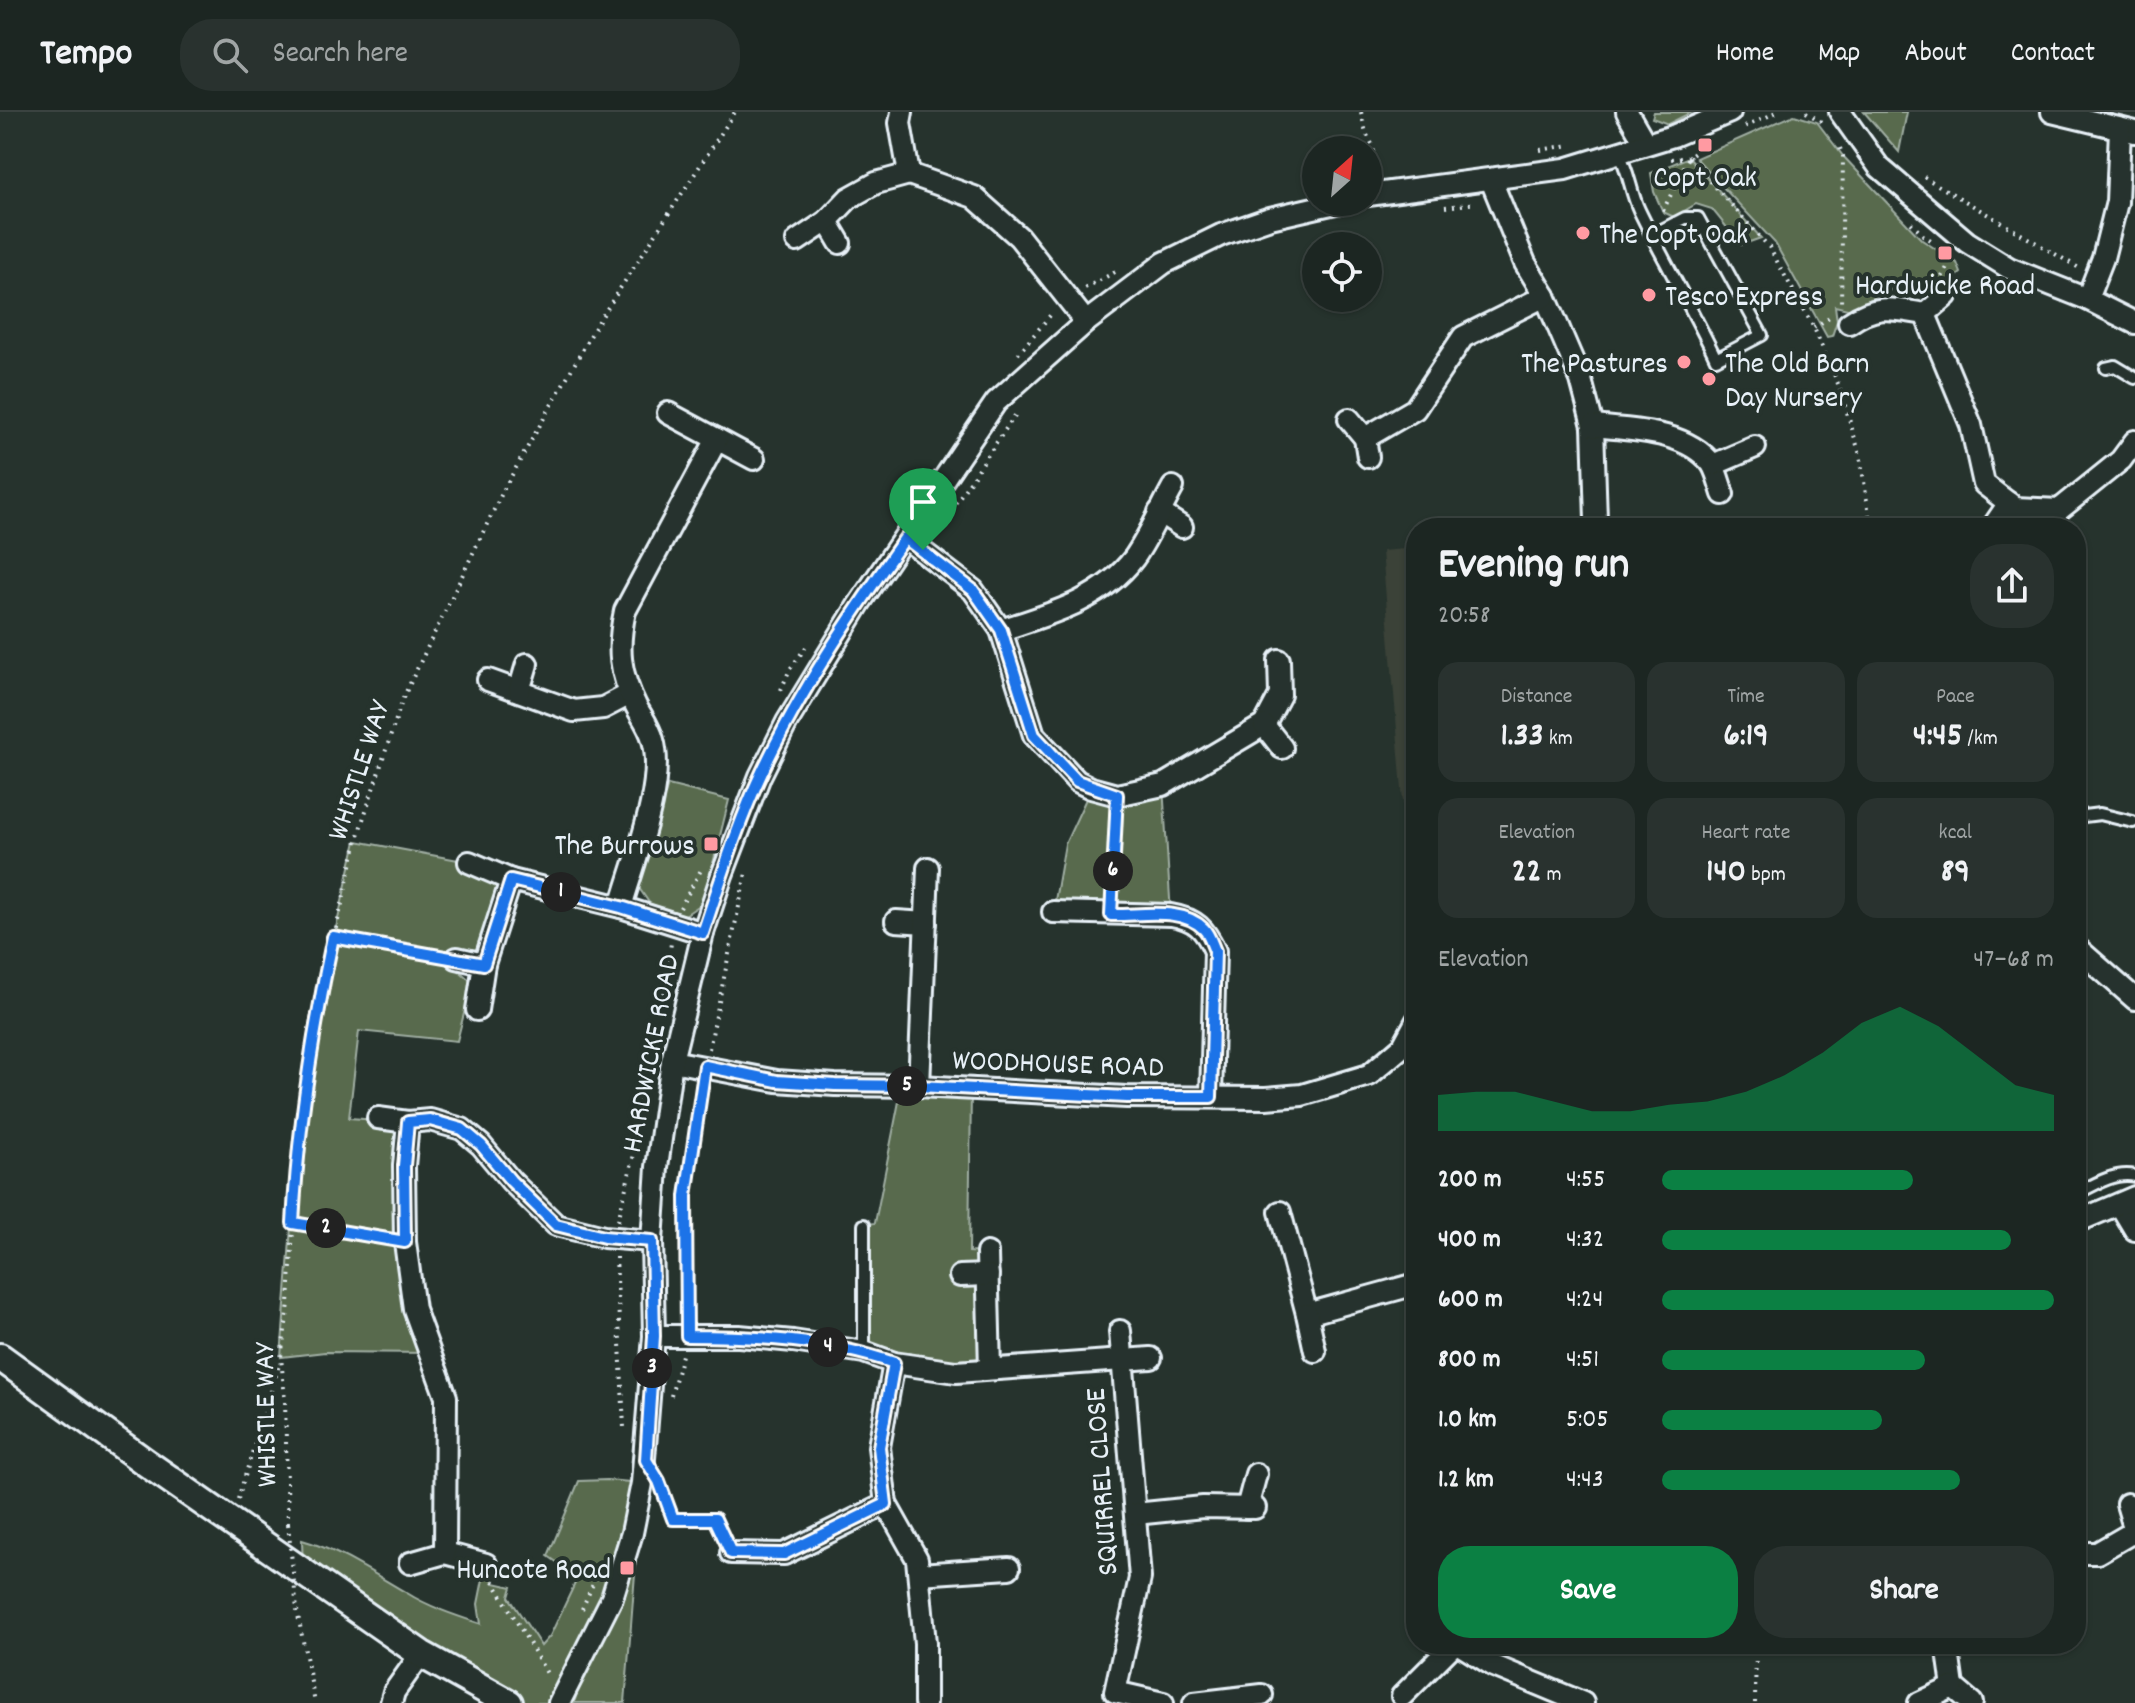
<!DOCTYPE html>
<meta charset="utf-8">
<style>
body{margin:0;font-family:Dekko,sans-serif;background:#29322f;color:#f1f3f6;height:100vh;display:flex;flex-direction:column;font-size:30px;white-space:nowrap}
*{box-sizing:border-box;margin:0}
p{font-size:26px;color:#a0a5a5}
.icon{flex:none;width:44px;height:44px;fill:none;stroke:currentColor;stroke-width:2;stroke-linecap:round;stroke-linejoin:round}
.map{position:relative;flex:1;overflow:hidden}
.details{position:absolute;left:1406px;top:406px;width:680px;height:1136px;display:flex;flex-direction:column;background:#1c2622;border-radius:32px;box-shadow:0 2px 6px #0004,0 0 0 2px #3a4340}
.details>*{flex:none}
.needle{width:52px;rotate:27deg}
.controls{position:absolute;left:1302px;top:24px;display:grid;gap:16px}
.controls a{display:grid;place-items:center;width:80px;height:80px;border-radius:50%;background:#1c2622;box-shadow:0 2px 6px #0004,0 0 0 2px #3a4340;font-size:40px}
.pin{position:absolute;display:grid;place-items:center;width:68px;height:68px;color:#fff;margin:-82px -34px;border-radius:50% 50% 50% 0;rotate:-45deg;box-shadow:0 0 8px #0007}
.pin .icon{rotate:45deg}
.km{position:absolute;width:40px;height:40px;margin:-20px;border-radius:50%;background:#222;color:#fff;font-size:22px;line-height:40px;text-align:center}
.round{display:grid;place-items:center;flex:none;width:84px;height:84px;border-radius:32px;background:#29322f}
.headline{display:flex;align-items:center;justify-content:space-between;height:136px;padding:0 32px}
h1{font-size:44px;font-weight:700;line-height:60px}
.metrics{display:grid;grid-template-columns:repeat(3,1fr);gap:12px;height:136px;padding:8px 32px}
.metrics div{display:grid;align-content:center;border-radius:20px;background:#29322f;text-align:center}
.metrics b{font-size:34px;font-weight:700}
.metrics small{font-size:22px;font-weight:400}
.metrics p{font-size:22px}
.chart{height:224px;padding:16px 32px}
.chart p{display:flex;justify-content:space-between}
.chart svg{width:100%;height:144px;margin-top:8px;fill:#0b8043;opacity:.7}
.cta{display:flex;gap:16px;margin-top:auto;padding:16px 32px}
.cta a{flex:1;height:92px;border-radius:32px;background:#0b8043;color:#fff;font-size:32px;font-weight:700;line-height:92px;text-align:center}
.cta a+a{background:#29322f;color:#f1f3f6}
ul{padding:0 32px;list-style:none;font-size:26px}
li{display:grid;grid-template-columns:128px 96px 1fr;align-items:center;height:60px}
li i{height:20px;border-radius:10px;background:#0b8043}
header{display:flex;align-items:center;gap:48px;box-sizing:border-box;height:112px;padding:0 40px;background:#1c2622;border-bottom:2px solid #3a4340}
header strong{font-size:38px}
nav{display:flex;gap:44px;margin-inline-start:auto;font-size:28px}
.search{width:560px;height:72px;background:#29322f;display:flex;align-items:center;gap:20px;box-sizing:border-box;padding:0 28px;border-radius:32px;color:#a0a5a5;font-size:30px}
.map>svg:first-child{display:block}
</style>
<header>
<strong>Tempo</strong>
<div class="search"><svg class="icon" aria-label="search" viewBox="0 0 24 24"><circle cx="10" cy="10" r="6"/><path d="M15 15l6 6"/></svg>Search here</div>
<nav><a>Home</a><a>Map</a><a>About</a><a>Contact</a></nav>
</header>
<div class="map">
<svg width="2135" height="1591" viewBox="0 0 2135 1591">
<rect width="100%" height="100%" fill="#26332d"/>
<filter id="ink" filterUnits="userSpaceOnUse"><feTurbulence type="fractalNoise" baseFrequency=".0125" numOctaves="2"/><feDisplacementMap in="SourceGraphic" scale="16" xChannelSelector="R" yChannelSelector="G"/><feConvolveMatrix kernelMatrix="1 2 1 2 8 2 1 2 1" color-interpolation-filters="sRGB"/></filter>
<g filter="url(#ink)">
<polygon fill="#3a4238" points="1416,436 1416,772 1410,773 1382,439"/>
<g fill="#596b4e" stroke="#a0aea3" stroke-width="2">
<polygon points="1654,0 1692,0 1668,12 1652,6"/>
<polygon points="1864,0 1907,0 1899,40"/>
<polygon points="1794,3 1817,10 1843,44 1922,128 1957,151 1961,161 1938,180 1886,178 1852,198 1835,194 1837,209 1832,224 1827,225 1775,131 1696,46"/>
<polygon points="1689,45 1761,126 1741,133 1712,97 1696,92 1674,105 1663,100 1654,80 1651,61"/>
<polygon points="668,673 729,688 703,791 685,803 650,792 639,776 643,746"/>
<polygon points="1163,673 1171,803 1053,800 1065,732 1091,676"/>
<polygon points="356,729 469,750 511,768 484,852 455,855 472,870 457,929 359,919 349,1006 408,1010 404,1054 430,1241 325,1240 281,1245 297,1037 326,859"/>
<polygon points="902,974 971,978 969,1140 987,1141 990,1257 864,1240 864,1113 875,1111"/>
<path d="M 607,1368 L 642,1371 L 625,1591 L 574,1591 L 590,1540 L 559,1591 L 509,1591 L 303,1458 L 302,1428 C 341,1439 372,1461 407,1481 C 429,1495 457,1504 481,1512 L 478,1492 L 486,1452 L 494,1471 L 512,1475 L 509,1485 L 541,1534 L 550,1524 L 578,1465 L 548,1444 L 579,1369 Z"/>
</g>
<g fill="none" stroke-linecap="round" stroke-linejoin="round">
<g stroke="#e8f1f8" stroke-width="16">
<g id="service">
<path d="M 1618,40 C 1629,58 1630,79 1639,98 C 1663,148 1692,196 1716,247 L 1762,223 L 1698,106 L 1685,106 L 1652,123"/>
<polyline points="2106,256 2115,254 2135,266"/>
<polyline points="2076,705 2100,702 2133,710"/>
<path d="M 2076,1082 C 2093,1073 2116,1059 2135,1064"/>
<polyline points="864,1113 864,1240"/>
</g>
</g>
<g stroke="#e8f1f8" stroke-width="26">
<g id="minor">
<polyline points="902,0 900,11 909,62"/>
<polyline points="1627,0 1645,31"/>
<polyline points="1840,0 1879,55 1967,130 2009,156 2087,187 2135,211"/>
<polyline points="2052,0 2135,20"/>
<polyline points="1491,68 1525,151 1545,184 1581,268 1593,314 1596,408"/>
<polyline points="1368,83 1565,57 1673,24 1730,0"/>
<polyline points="827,109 840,131"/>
<polyline points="797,129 827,109 849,86 876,71 909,62 974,85 1019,125 1086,210"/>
<polyline points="2087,187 2103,146 2117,90 2120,17"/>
<polyline points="1925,202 1946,184"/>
<path d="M 1849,211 C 1878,191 1893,197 1925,202 L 1971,313 L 1984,372 L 2015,396 L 2059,398 L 2121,348 L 2135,329"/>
<polyline points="668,301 754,347"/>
<polyline points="1349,307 1365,326"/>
<path d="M 1593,314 C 1631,318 1686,318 1712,352 C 1717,360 1720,373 1723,382"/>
<polyline points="1368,345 1365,326 1415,297 1463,225 1545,184"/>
<polyline points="1713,353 1755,335"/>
<polyline points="1159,400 1182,415"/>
<polyline points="1994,413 2009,391"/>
<polyline points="905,426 973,478 1001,518 1034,623 1077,669 1091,676 1117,683 1163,673 1264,613 1280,583 1279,548"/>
<path d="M 1001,518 C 1050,502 1101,489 1134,446 C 1149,425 1160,398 1173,375"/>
<polyline points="488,568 574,599 603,596 630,582"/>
<polyline points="519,579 527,552"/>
<polyline points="1264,613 1282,636"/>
<polyline points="469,750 511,768"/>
<path d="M 621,795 C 633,752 666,671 653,628 C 650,616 642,605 636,594 C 619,560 617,536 625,499 L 717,327"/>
<path d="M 1053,800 L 1171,803 C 1196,807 1205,817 1215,839 L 1211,985"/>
<polyline points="896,809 926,811"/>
<polyline points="2076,835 2135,887"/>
<polyline points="457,846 484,852"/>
<polyline points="477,898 484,852 511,768 621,795 703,821"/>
<polyline points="672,949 777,969 835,973 919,974 1127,985 1266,986 1302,983 1369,963 1403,934 1416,910"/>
<polyline points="919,974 928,756"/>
<polyline points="378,1006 408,1010"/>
<polyline points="2120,1093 2135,1118"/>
<polyline points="1280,1100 1307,1202 1416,1172"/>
<polyline points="2076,1110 2135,1085"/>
<polyline points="987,1141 990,1257"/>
<polyline points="960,1164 988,1163"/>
<polyline points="1307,1202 1315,1239"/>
<polyline points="1120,1219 1140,1466 1115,1580 1163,1591"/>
<polyline points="654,1224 739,1224 793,1229 864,1240 894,1251 956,1260 1151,1246"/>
<polyline points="894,1251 879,1335 886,1392 917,1447 925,1531 925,1591"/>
<polyline points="1247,1396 1256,1362"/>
<polyline points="1135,1402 1203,1395 1255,1396"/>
<polyline points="445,1441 486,1452"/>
<polyline points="731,1441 784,1442 886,1392"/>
<polyline points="2076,1441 2097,1441 2135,1419 2127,1392"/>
<polyline points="410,1451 445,1441 446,1285 414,1197 405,1130 404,1054 408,1010 430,1008 462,1017 481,1033 511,1069 556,1113 604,1125 652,1129"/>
<polyline points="919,1462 1009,1456"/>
<polyline points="1459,1532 1494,1554 1583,1591"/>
<polyline points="1947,1532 1953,1575"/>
<polyline points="1953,1575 1972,1591"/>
<polyline points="1402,1584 1454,1532"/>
<polyline points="391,1591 394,1580 421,1542"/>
<polyline points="559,1591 612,1486 632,1421 642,1371 654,1224 652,1129 657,1055 672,949 703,821 722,763 760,664 787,610 859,492 996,290 1086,210 1164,151 1221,123 1270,106 1340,90"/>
<polyline points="1194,1591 1262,1583"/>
<polyline points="1919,1591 1953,1575"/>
</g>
</g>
<g stroke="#e8f1f8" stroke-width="32">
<polyline id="tertiary" points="0,1245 145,1350 421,1542 509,1591"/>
</g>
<g stroke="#e8f1f8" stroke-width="4" stroke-dasharray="2 6" stroke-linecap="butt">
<polyline points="1361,0 1366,21 1373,34 1377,63"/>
<polyline points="1806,0 1823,11"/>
<polyline points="1745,15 1777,0"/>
<polyline points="1840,36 1843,44 1841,194"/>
<polyline points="1540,38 1570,33"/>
<polyline points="1689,45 1769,135 1814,216 1839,274 1860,343 1871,416"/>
<polyline points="1671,47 1689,45"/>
<polyline points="1924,65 2079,156"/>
<polyline points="1445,95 1476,91"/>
<polyline points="1663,99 1689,45 1704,34"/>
<polyline points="1911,111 1923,123 1934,130"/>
<polyline points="1942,165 1953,144"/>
<polyline points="1085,176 1119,158"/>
<polyline points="1868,179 1882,171 1925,175"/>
<polyline points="1814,216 1832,203"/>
<polyline points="1018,242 1053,200"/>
<polyline points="933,424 1018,299"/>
<polyline points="781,578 790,557 809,531"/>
<polyline points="1112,784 1116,701"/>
<polyline points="680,796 701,758"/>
<polyline points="333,825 438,842"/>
<polyline points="662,898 671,831"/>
<polyline points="709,937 746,761"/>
<polyline points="618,1109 636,1034 640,981 650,945"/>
<polyline points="293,1111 385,1126"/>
<polyline points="616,1145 624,1316"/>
<polyline points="688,1207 686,1084 702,973"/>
<polyline points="671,1284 682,1243"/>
<polyline points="662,1378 673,1407 715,1407 723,1424"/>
<polyline points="238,1387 280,1250"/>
<polyline points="288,1412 285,1288 281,1245 289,1192 297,1037 326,859 359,720 403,586 504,377 597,212 735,0"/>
<polyline points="493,1469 549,1565"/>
<polyline points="582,1497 596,1465"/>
<polyline points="297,1498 315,1591"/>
<polyline points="1755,1591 1756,1532"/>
</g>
<use href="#service" stroke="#26332d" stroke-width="10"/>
<use href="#minor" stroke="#26332d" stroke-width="20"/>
<use href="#tertiary" stroke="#26332d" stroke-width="26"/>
<polyline stroke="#e8f1f8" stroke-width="4" stroke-dasharray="2 6" stroke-linecap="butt" points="288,1412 297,1498"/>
</g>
</g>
<g fill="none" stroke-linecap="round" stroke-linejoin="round" filter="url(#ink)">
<g stroke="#fff" stroke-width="16">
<path id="route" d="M 905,426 L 973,478 L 1001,518 L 1034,623 L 1077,669 L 1117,683 L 1111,803 C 1140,804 1182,794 1204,817 C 1209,822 1212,832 1215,839 L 1211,985 L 1127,985 L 919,974 L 835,973 L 777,969 L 705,954 L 686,1084 L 687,1224 C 756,1224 828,1228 894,1251 L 879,1335 L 886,1392 L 784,1442 L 731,1441 L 715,1407 L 673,1407 L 659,1369 L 646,1348 L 654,1224 L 652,1129 L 604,1125 L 556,1113 L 511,1069 L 481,1033 L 462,1017 L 430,1008 L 408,1010 L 404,1054 L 405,1130 L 293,1111 C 298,1015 313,919 333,825 L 484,852 L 511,768 L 621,795 L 703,821 C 721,767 738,711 762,660 C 801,577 852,502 905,426 Z"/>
</g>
<use href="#route" stroke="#1a73e8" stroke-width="10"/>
</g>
<g fill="#ff9aa2" stroke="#26332d" stroke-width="3">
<rect x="1697" y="25" width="16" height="16" rx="4"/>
<circle cx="1583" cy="121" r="8"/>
<rect x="1937" y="133" width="16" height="16" rx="4"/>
<circle cx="1649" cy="183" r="8"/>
<circle cx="1684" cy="250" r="8"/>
<circle cx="1709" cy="267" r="8"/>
<rect x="703" y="724" width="16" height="16" rx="4"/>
<rect x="619" y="1448" width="16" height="16" rx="4"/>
</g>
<g text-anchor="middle" stroke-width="8" stroke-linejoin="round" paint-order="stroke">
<g font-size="30" fill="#e8f1f8" stroke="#26332d" text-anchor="start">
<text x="1705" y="74" text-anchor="middle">Copt Oak</text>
<text x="1599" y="131">The Copt Oak</text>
<text x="1945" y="182" text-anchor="middle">Hardwicke Road</text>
<text x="1665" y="193">Tesco Express</text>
<text x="1668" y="260" text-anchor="end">The Pastures</text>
<text x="1725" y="260">The Old Barn<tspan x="1725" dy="34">Day Nursery</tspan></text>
<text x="695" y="742" text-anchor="end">The Burrows</text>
<text x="611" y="1466" text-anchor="end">Huncote Road</text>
</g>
<g font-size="30" fill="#e8f1f8" stroke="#26332d">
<text transform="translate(357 658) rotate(-72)" y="10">WHISTLE WAY</text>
<text transform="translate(649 941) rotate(-79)" y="10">HARDWICKE ROAD</text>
<text transform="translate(1058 950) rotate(2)" y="10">WOODHOUSE ROAD</text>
<text transform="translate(264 1303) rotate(-91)" y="10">WHISTLE WAY</text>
<text transform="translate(1100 1370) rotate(-94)" y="10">SQUIRREL CLOSE</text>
</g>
</g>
</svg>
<div class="controls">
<a><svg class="needle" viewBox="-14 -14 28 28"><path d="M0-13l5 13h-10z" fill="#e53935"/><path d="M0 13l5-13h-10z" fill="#a0a5a5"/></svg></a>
<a><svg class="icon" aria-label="locate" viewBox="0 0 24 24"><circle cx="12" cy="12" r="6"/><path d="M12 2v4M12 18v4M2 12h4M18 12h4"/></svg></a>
</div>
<div class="pin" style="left:923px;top:438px;background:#1e9e55"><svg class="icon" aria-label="arrive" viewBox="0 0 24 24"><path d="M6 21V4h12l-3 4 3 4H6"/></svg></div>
<b class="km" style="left:561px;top:780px">1</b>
<b class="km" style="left:326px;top:1116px">2</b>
<b class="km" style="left:652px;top:1256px">3</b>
<b class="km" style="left:828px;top:1235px">4</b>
<b class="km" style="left:907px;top:974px">5</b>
<b class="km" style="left:1113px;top:759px">6</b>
<section class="details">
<div class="headline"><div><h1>Evening run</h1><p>20:58</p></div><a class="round"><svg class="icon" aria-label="share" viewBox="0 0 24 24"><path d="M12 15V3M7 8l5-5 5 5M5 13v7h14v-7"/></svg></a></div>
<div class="metrics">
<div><p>Distance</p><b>1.33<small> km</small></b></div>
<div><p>Time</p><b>6:19</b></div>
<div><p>Pace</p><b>4:45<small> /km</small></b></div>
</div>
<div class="metrics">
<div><p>Elevation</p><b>22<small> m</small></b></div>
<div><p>Heart rate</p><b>140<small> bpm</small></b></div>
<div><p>kcal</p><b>89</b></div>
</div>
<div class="chart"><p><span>Elevation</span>47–68 m</p>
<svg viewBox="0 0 160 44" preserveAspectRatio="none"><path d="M0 44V33L10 32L20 32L30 35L40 38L50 38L60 36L70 35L80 32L90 27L100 20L110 11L120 6L130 12L140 21L150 30L160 33V44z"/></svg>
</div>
<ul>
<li><b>200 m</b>4:55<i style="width:64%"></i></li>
<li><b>400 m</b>4:32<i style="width:89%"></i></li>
<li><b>600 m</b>4:24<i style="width:100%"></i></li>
<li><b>800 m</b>4:51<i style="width:67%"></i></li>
<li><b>1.0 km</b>5:05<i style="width:56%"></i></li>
<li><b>1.2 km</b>4:43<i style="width:76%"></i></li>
</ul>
<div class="cta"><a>Save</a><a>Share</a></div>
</section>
</div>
